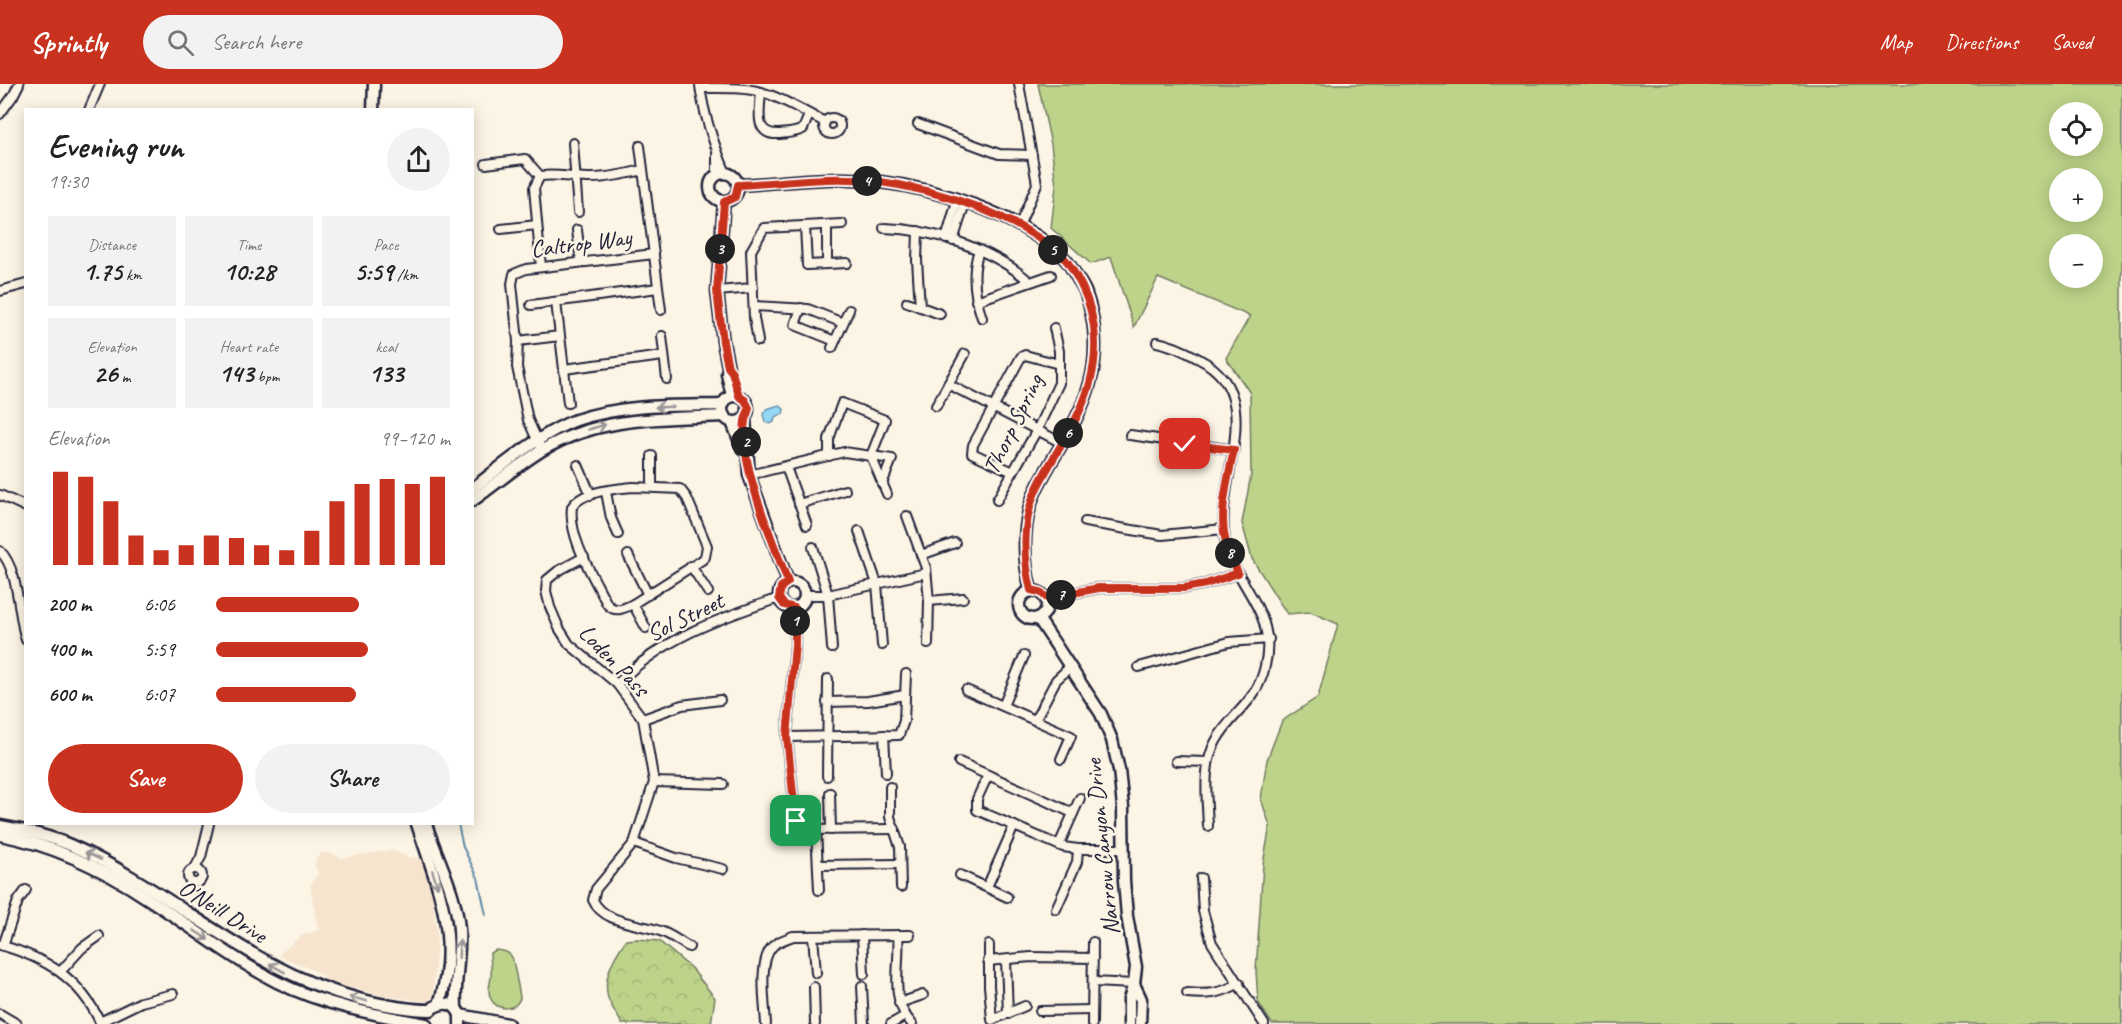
<!DOCTYPE html>
<meta charset="utf-8">
<style>
body{margin:0;font-family:Caveat,sans-serif;background:#f2f2f2;color:#222;height:100vh;display:flex;flex-direction:column;font-size:22px;white-space:nowrap}
*{box-sizing:border-box;margin:0}
p{font-size:20px;color:#767676}
.icon{flex:none;width:33px;height:33px;fill:none;stroke:currentColor;stroke-width:2;stroke-linecap:round;stroke-linejoin:round}
.map{position:relative;flex:1;overflow:hidden}
.drawer{position:absolute;left:24px;top:24px;width:450px;height:717px;display:flex;flex-direction:column;background:#fff;border-radius:0px;box-shadow:0 3px 15px #0003}
.drawer>*{flex:none}
.controls{position:absolute;left:2049px;top:18px;display:grid;gap:12px}
.controls a{display:grid;place-items:center;width:54px;height:54px;border-radius:50%;background:#fff;box-shadow:0 3px 15px #0003;font-size:30px}
.pin{position:absolute;display:grid;place-items:center;width:51px;height:51px;color:#fff;margin:-26px;border-radius:12px;box-shadow:0 3px 9px #0006}
.km{position:absolute;width:30px;height:30px;margin:-15px;border-radius:50%;background:#222;color:#fff;font-size:16px;line-height:30px;text-align:center}
.round{display:grid;place-items:center;flex:none;width:63px;height:63px;border-radius:32px;background:#f2f2f2}
.head{display:flex;align-items:center;justify-content:space-between;height:102px;padding:0 24px}
h1{font-size:33px;font-weight:800;line-height:45px}
.stats{display:grid;grid-template-columns:repeat(3,1fr);gap:9px;height:102px;padding:6px 24px}
.stats div{display:grid;align-content:center;border-radius:0px;background:#f2f2f2;text-align:center}
.stats b{font-size:26px;font-weight:800}
.stats small{font-size:16px;font-weight:400}
.stats p{font-size:16px}
.chart{height:168px;padding:12px 24px}
.chart p{display:flex;justify-content:space-between}
.chart svg{width:100%;height:108px;margin-top:6px;stroke:#c8321e;stroke-width:6}
.button{display:flex;gap:12px;margin-top:auto;padding:12px 24px}
.button a{flex:1;height:69px;border-radius:36px;background:#c8321e;color:#fff;font-size:24px;font-weight:800;line-height:69px;text-align:center}
.button a+a{background:#f2f2f2;color:#222}
ul{padding:0 24px;list-style:none;font-size:20px}
li{display:grid;grid-template-columns:96px 72px 1fr;align-items:center;height:45px}
li i{height:15px;border-radius:8px;background:#c8321e}
header{display:flex;align-items:center;gap:36px;box-sizing:border-box;height:84px;padding:0 30px;background:#c8321e;color:#fff}
header strong{font-size:28px}
nav{display:flex;gap:33px;margin-inline-start:auto;font-size:21px}
.search{width:420px;height:54px;background:#f2f2f2;display:flex;align-items:center;gap:15px;box-sizing:border-box;padding:0 21px;border-radius:33px;color:#767676;font-size:22px}
.map>svg:first-child{display:block}
</style>
<header>
<strong>Sprintly</strong>
<div class="search"><svg class="icon" aria-label="search" viewBox="0 0 24 24"><circle cx="10" cy="10" r="6"/><path d="M15 15l6 6"/></svg>Search here</div>
<nav><a>Map</a><a>Directions</a><a>Saved</a></nav>
</header>
<div class="map">
<svg width="2122" height="940" viewBox="0 0 2122 940">
<defs>
<pattern id="park-crowns" width="20" height="18" patternUnits="userSpaceOnUse" patternTransform="scale(1.5)"><rect width="20" height="18" fill="#bdd389"/><path d="M2 6a3 3 0 1 1 6 0M12 15a3 3 0 1 1 6 0" fill="none" stroke="#a2b577"/></pattern>
</defs>
<rect width="100%" height="100%" fill="#fcf5e5"/>
<filter id="ink" filterUnits="userSpaceOnUse"><feTurbulence type="fractalNoise" baseFrequency=".0167" numOctaves="2"/><feDisplacementMap in="SourceGraphic" scale="12" xChannelSelector="R" yChannelSelector="G"/><feConvolveMatrix kernelMatrix="1 2 1 2 8 2 1 2 1" color-interpolation-filters="sRGB"/></filter>
<g filter="url(#ink)">
<polygon fill="#f7e4ce" points="392,766 410,774 420,773 433,814 437,855 433,912 428,918 379,911 327,898 324,893 315,887 278,871 301,852 318,846 310,801 318,789 315,782 316,775 321,769 330,769 341,774"/>
<g fill="#bdd389" stroke="#707a62" stroke-width="1.5" fill-rule="evenodd">
<path d="M 1038,0 L 2122,0 L 2122,940 L 1272,940 L 1258,918 L 1256,887 L 1263,780 L 1270,742 L 1261,715 L 1267,676 L 1282,637 L 1318,613 L 1338,540 L 1311,528 L 1287,530 L 1252,475 L 1242,439 L 1251,391 L 1250,309 L 1226,274 L 1250,232 L 1158,194 L 1134,243 L 1111,173 L 1091,180 L 1051,144 L 1056,102 L 1051,60 ZM 2060,28 L 2092,28 L 2092,62 L 2060,62 ZM 2060,94 L 2092,94 L 2092,128 L 2060,128 ZM 2060,160 L 2092,160 L 2092,194 L 2060,194 Z"/>
<path d="M 496,866 C 503,867 508,867 512,873 C 513,875 520,911 520,914 C 516,927 496,927 491,915 C 487,907 490,901 491,893 C 492,885 490,877 490,869 Z"/>
</g>
<path fill="url(#park-crowns)" stroke="#707a62" stroke-width="1.5" d="M 637,855 L 659,857 L 692,885 L 715,914 L 711,940 L 622,940 C 618,932 611,923 608,914 C 602,894 615,871 626,856 Z"/>
<polygon fill="#93d7f5" stroke="#668fab" stroke-width="1.5" points="779,321 784,325 783,330 775,333 774,338 770,340 765,338 763,330 767,325"/>
<g fill="none" stroke-linecap="round" stroke-linejoin="round">
<polyline stroke="#668fab" stroke-width="2" points="458,740 463,763 478,794 486,831"/>
<g stroke="#22223b" stroke-width="12">
<g id="minor">
<polyline points="1019,0 1037,100 1019,142"/>
<path d="M 700,2 C 704,33 714,61 726,89"/>
<path d="M 701,4 C 721,4 742,3 761,8 C 784,14 803,28 825,38"/>
<path d="M 761,8 C 760,27 753,52 780,50 C 789,49 795,49 803,45 L 809,31"/>
<polyline points="89,26 100,0"/>
<polyline points="0,30 13,12 19,0"/>
<circle cx="832" cy="42" r="8"/>
<polyline points="918,40 999,70 1032,71"/>
<polyline points="573,59 578,128"/>
<polyline points="640,62 661,226"/>
<polyline points="717,70 717,91"/>
<polyline points="486,80 525,75 540,92"/>
<polyline points="827,141 827,180"/>
<polyline points="805,142 807,181 847,179"/>
<path d="M 884,144 C 933,145 993,165 1030,198"/>
<polyline points="501,145 537,141"/>
<polyline points="577,146 581,178"/>
<polyline points="918,147 917,176 920,223"/>
<polyline points="946,155 957,117"/>
<polyline points="953,157 965,119"/>
<path d="M 979,166 C 971,189 974,211 982,234"/>
<path d="M 541,183 L 534,104 L 540,92 C 559,90 573,94 592,94 C 609,94 626,90 643,86"/>
<polyline points="0,207 26,200"/>
<polyline points="717,207 753,204"/>
<polyline points="976,217 1051,191"/>
<polyline points="556,218 568,319"/>
<polyline points="907,218 940,230"/>
<polyline points="531,221 658,204"/>
<polyline points="754,222 808,225 843,239"/>
<polyline points="801,224 795,241 835,257"/>
<polyline points="662,252 667,295"/>
<polyline points="518,257 560,252"/>
<polyline points="758,257 754,234 751,167 764,144 842,140"/>
<path d="M 1157,258 C 1173,261 1185,267 1199,275 C 1270,311 1214,396 1225,455 C 1235,504 1278,526 1265,582 C 1257,619 1232,628 1216,657 C 1202,682 1207,715 1208,742"/>
<polyline points="832,264 849,226"/>
<polyline points="564,285 663,272"/>
<polyline points="948,300 1062,359"/>
<polyline points="936,322 965,270"/>
<polyline points="1130,351 1234,366"/>
<polyline points="539,360 528,336 517,283 518,257 512,200 514,190 526,185 654,170"/>
<polyline points="652,372 652,403"/>
<polyline points="829,372 829,355 842,319 885,336 871,372 887,410"/>
<polyline points="578,381 591,411"/>
<polyline points="786,383 807,441"/>
<polyline points="1013,388 972,369 973,361 1021,273 1025,271 1059,280"/>
<polyline points="749,391 844,368 892,375 882,400"/>
<path d="M 633,403 L 680,405 L 687,414 L 707,462 L 705,473 L 702,476 L 633,520 C 623,525 615,529 607,520 C 594,493 568,454 572,423 C 581,407 615,405 633,403 Z"/>
<polyline points="606,408 611,434 618,450"/>
<polyline points="0,411 26,423"/>
<polyline points="997,416 1037,346 1059,299 1059,267 1054,244"/>
<polyline points="799,420 845,406"/>
<polyline points="907,432 926,484 929,517 928,560"/>
<polyline points="1085,438 1162,451 1224,445"/>
<polyline points="859,447 877,500 882,561"/>
<polyline points="813,463 828,511 832,564"/>
<path d="M 0,467 C 19,485 18,532 26,556"/>
<polyline points="628,471 648,511"/>
<polyline points="921,471 955,459"/>
<path d="M 584,473 L 558,487 L 547,496 L 546,507 L 550,523 L 559,544 L 569,560 L 617,600 L 643,635 L 654,698 L 634,759 L 596,805 L 593,816 C 604,840 639,839 660,847 C 670,850 680,858 689,863"/>
<polyline points="691,482 708,508"/>
<polyline points="805,511 828,511 926,489"/>
<polyline points="1047,514 1099,504 1184,504 1206,500 1238,489"/>
<polyline points="929,517 963,514"/>
<polyline points="633,520 646,544"/>
<polyline points="795,524 795,561 787,653 796,737 807,746 895,745"/>
<polyline points="1139,583 1229,558 1269,555"/>
<path d="M 617,600 C 664,553 718,535 779,514"/>
<polyline points="966,606 1071,652 1061,675"/>
<polyline points="827,618 868,617 905,611"/>
<polyline points="1003,622 1024,572"/>
<polyline points="643,635 682,621 720,616"/>
<polyline points="1035,636 1056,596 1069,584"/>
<polyline points="884,651 886,689"/>
<polyline points="787,653 899,651 904,637 906,590"/>
<polyline points="1176,677 1208,678"/>
<polyline points="959,678 1073,729"/>
<polyline points="988,691 977,715 977,726 1063,763 1078,765 1123,765"/>
<polyline points="827,692 828,595"/>
<polyline points="654,698 723,700"/>
<polyline points="890,703 890,733 900,763 901,803"/>
<polyline points="830,709 831,746"/>
<polyline points="816,746 819,806"/>
<polyline points="634,759 676,774 723,785"/>
<polyline points="1059,761 1080,714"/>
<polyline points="818,781 900,780"/>
<polyline points="195,784 201,773 209,740"/>
<circle cx="195" cy="792" r="7"/>
<polyline points="960,791 1007,813"/>
<polyline points="1201,794 1203,827 1212,859 1264,940"/>
<polyline points="987,803 1014,742"/>
<polyline points="1056,825 1077,778 1078,765"/>
<polyline points="862,851 864,890"/>
<path d="M 898,851 C 901,883 888,913 912,940"/>
<polyline points="813,852 816,889"/>
<path d="M 0,861 C 46,874 80,894 101,940"/>
<polyline points="989,861 989,902 992,936 1025,922"/>
<polyline points="3,862 18,817 26,806"/>
<polyline points="1006,876 1008,930"/>
<polyline points="988,877 1031,873 1093,874"/>
<polyline points="61,887 82,864 99,852"/>
<polyline points="1093,898 1134,900"/>
<polyline points="862,902 864,940"/>
<polyline points="814,903 815,940"/>
<path d="M 1187,909 C 1207,911 1221,910 1239,899"/>
<polyline points="899,919 923,911"/>
<polyline points="1040,927 1092,926"/>
<polyline points="0,930 17,940"/>
<polyline points="100,938 141,918 173,910"/>
<path d="M 766,940 C 765,920 758,878 772,863 C 777,857 786,855 793,852 L 910,851"/>
<polyline points="891,940 905,932"/>
<polyline points="1092,940 1093,858"/>
</g>
</g>
<g stroke="#22223b" stroke-width="15">
<g id="tertiary">
<polyline points="373,26 374,0"/>
<circle cx="724" cy="103" r="14"/>
<path d="M 738,101 C 783,99 830,91 874,97 C 938,105 1018,129 1065,175 C 1069,179 1072,185 1075,190 C 1078,196 1084,203 1086,210 C 1096,238 1098,271 1090,299 C 1080,336 1056,367 1039,400 C 1022,432 1022,472 1031,506"/>
<polyline points="724,118 717,207 723,258 728,283 727,290 732,312"/>
<polyline points="745,334 749,391 788,498"/>
<polyline points="732,338 743,366"/>
<circle cx="792" cy="511" r="13"/>
<circle cx="1033" cy="521" r="14"/>
<polyline points="1038,534 1101,630 1112,656 1119,686 1123,723 1124,797 1127,832 1136,883 1134,900 1129,915 1129,940"/>
<polyline points="1134,900 1141,915 1140,940"/>
</g>
</g>
<g stroke="#22223b" stroke-width="15">
<g id="secondary">
<circle cx="735" cy="325" r="13"/>
<path d="M 472,405 C 500,383 543,348 576,336 C 623,320 674,322 723,321"/>
<path d="M 472,417 C 496,400 519,380 544,365 C 602,332 659,335 724,332"/>
<path d="M 417,740 C 437,801 461,854 439,920"/>
<path d="M 426,740 C 437,774 456,808 459,845 C 461,871 454,897 456,923"/>
<path d="M 0,742 C 23,746 49,752 70,761 C 173,806 247,886 359,915 C 383,921 407,926 431,926"/>
<path d="M 0,751 C 54,761 105,786 150,816 C 192,843 232,875 277,898 C 323,921 376,931 426,940"/>
<path d="M 434,923 C 445,917 455,919 460,931 L 460,940"/>
<polyline points="460,931 508,940"/>
</g>
</g>
<use href="#minor" stroke="#fcf5e5" stroke-width="8"/>
<use href="#tertiary" stroke="#fcf5e5" stroke-width="10"/>
<use href="#secondary" stroke="#fcf5e5" stroke-width="10"/>
</g>
<defs><path id="oneway-shaft" d="M-6 0H5M1.5-3L5.5 0L1.5 3" fill="none" stroke-width="1.6" stroke-linecap="round" stroke-linejoin="round" transform="scale(1.5)"/></defs>
<g stroke="#9a9698">
<use href="#oneway-shaft" transform="translate(664 323) rotate(178)"/>
<use href="#oneway-shaft" transform="translate(597 343) rotate(-16)"/>
<use href="#oneway-shaft" transform="translate(93 772) rotate(-155)"/>
<use href="#oneway-shaft" transform="translate(435 795) rotate(72)"/>
<use href="#oneway-shaft" transform="translate(201 851) rotate(33)"/>
<use href="#oneway-shaft" transform="translate(459 865) rotate(-88)"/>
<use href="#oneway-shaft" transform="translate(277 884) rotate(-151)"/>
<use href="#oneway-shaft" transform="translate(358 915) rotate(-166)"/>
</g>
</g>
<g fill="none" stroke-linecap="round" stroke-linejoin="round" filter="url(#ink)">
<g stroke="#fff" stroke-width="12">
<path id="route" d="M 796,737 L 787,653 L 795,561 L 795,524 L 784,521 L 779,514 L 781,503 L 788,498 C 773,457 738,379 745,337 C 746,332 748,329 749,324 L 745,316 L 739,312 L 732,288 L 728,283 L 723,258 L 717,207 L 724,118 L 735,113 L 738,101 C 783,99 830,91 874,97 C 936,105 1019,131 1065,175 C 1069,179 1072,185 1075,190 C 1095,223 1100,261 1090,299 C 1080,336 1056,367 1039,400 C 1022,432 1023,472 1031,506 L 1040,508 L 1047,514 L 1099,504 L 1184,504 L 1206,500 L 1238,489 C 1234,479 1229,469 1226,458 C 1218,429 1228,395 1234,366 L 1185,360"/>
</g>
<use href="#route" stroke="#c8321e" stroke-width="8"/>
</g>
<g text-anchor="middle" stroke-width="5" stroke-linejoin="round" paint-order="stroke">
<g font-size="24" fill="#22223b" stroke="#fcf5e5">
<text transform="translate(581 159) rotate(-7)" y="8">Caltrop Way</text>
<text transform="translate(1013 340) rotate(-64)" y="8">Thorp Spring</text>
<text transform="translate(685 533) rotate(-26)" y="8">Sol Street</text>
<text transform="translate(614 576) rotate(46)" y="8">Loden Pass</text>
<text transform="translate(1102 763) rotate(-96)" y="8">Narrow Canyon Drive</text>
<text transform="translate(223 827) rotate(32)" y="8">O'Neill Drive</text>
</g>
</g>
</svg>
<div class="controls">
<a><svg class="icon" aria-label="locate" viewBox="0 0 24 24"><circle cx="12" cy="12" r="6"/><path d="M12 2v4M12 18v4M2 12h4M18 12h4"/></svg></a>
<a>+</a>
<a>−</a>
</div>
<div class="pin" style="left:796px;top:737px;background:#1e9e55"><svg class="icon" aria-label="arrive" viewBox="0 0 24 24"><path d="M6 21V4h12l-3 4 3 4H6"/></svg></div>
<div class="pin" style="left:1185px;top:360px;background:#d93025"><svg class="icon" aria-label="check" viewBox="0 0 24 24"><path d="M5 12l5 5 9-10"/></svg></div>
<b class="km" style="left:795px;top:537px">1</b>
<b class="km" style="left:746px;top:358px">2</b>
<b class="km" style="left:720px;top:165px">3</b>
<b class="km" style="left:867px;top:97px">4</b>
<b class="km" style="left:1053px;top:166px">5</b>
<b class="km" style="left:1068px;top:349px">6</b>
<b class="km" style="left:1061px;top:511px">7</b>
<b class="km" style="left:1230px;top:469px">8</b>
<section class="drawer">
<div class="head"><div><h1>Evening run</h1><p>19:30</p></div><a class="round"><svg class="icon" aria-label="share" viewBox="0 0 24 24"><path d="M12 15V3M7 8l5-5 5 5M5 13v7h14v-7"/></svg></a></div>
<div class="stats">
<div><p>Distance</p><b>1.75<small> km</small></b></div>
<div><p>Time</p><b>10:28</b></div>
<div><p>Pace</p><b>5:59<small> /km</small></b></div>
</div>
<div class="stats">
<div><p>Elevation</p><b>26<small> m</small></b></div>
<div><p>Heart rate</p><b>143<small> bpm</small></b></div>
<div><p>kcal</p><b>133</b></div>
</div>
<div class="chart"><p><span>Elevation</span>99–120 m</p>
<svg viewBox="0 0 160 44" preserveAspectRatio="none"><path d="M5 44V6M15 44V8M25 44V18M35 44V32M45 44V38M55 44V36M65 44V32M75 44V33M85 44V36M95 44V38M105 44V30M115 44V18M125 44V11M135 44V9M145 44V11M155 44V8"/></svg>
</div>
<ul>
<li><b>200 m</b>6:06<i style="width:61%"></i></li>
<li><b>400 m</b>5:59<i style="width:65%"></i></li>
<li><b>600 m</b>6:07<i style="width:60%"></i></li>
</ul>
<div class="button"><a>Save</a><a>Share</a></div>
</section>
</div>
